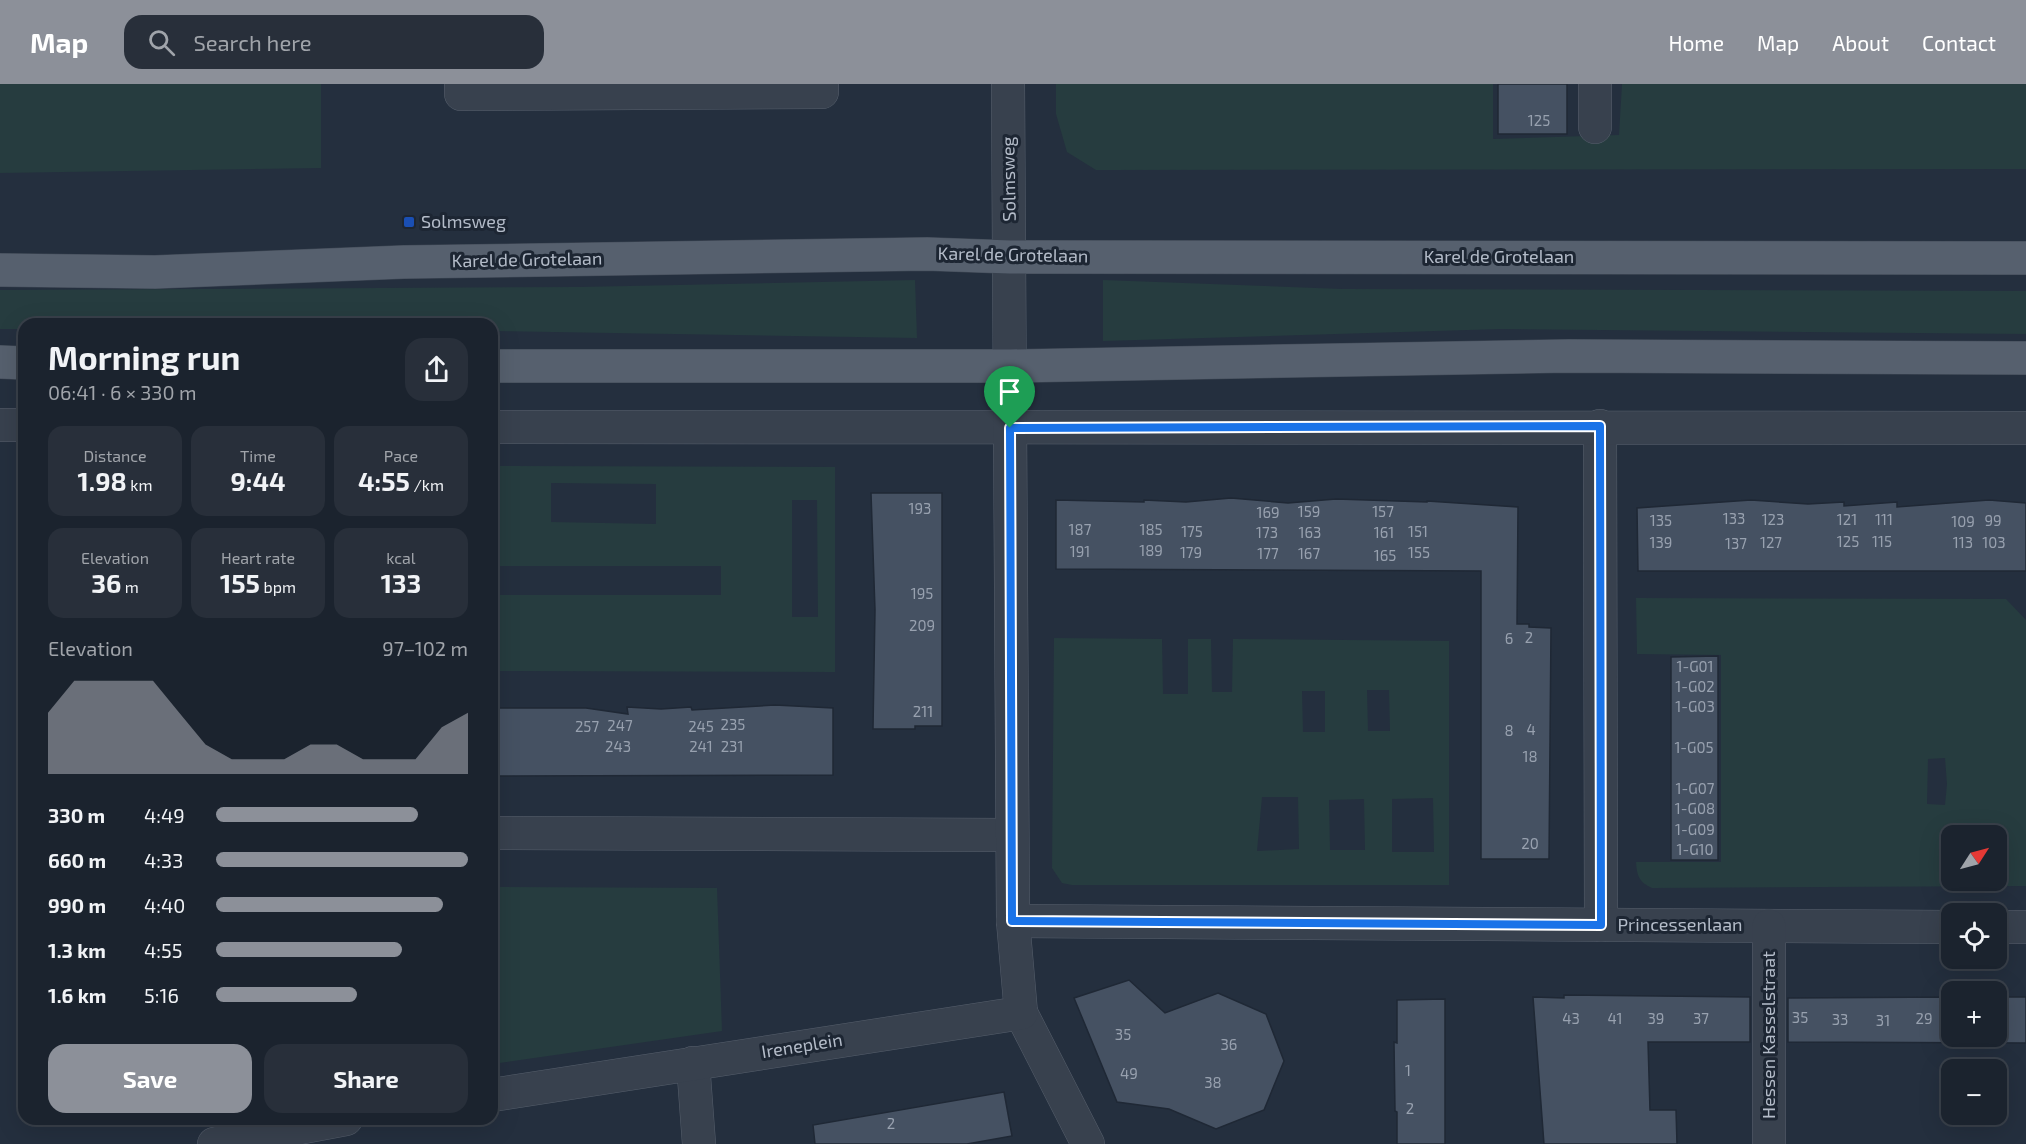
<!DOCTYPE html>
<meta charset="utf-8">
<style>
body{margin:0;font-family:"Exo 2",sans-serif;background:#282f3a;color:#f1f3f6;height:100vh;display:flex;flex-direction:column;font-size:22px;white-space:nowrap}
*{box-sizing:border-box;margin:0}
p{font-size:20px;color:#a0a4aa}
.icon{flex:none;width:33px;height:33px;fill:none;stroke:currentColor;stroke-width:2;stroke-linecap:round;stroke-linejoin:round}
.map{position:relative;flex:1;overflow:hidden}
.drawer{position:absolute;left:18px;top:234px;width:480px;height:807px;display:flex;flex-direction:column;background:#1b232e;border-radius:18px;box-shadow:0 6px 24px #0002,0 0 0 2px #39404a}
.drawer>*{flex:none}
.needle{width:39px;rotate:54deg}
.fabs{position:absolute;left:1941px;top:741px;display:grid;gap:12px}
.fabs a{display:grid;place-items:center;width:66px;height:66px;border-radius:12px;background:#1b232e;box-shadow:0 6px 24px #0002,0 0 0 2px #39404a;font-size:30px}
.pin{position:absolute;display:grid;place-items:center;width:51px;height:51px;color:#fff;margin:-62px -26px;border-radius:50% 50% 50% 0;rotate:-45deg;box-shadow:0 0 6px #0007}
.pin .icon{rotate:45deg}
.round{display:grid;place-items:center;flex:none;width:63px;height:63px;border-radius:18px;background:#282f3a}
.headline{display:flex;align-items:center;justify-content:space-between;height:102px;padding:0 30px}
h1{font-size:33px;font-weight:700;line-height:45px}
.figures{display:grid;grid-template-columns:repeat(3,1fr);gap:9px;height:102px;padding:6px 30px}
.figures div{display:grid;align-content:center;border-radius:15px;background:#282f3a;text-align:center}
.figures b{font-size:26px;font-weight:700}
.figures small{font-size:16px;font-weight:400}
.figures p{font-size:16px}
.chart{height:168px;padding:12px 30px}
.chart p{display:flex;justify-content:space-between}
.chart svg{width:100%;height:108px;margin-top:6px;fill:#8c9099;opacity:.7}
.cta{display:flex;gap:12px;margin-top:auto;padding:12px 30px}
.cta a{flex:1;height:69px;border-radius:18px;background:#8c9099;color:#fff;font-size:24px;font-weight:700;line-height:69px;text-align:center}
.cta a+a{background:#282f3a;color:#f1f3f6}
ul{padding:0 30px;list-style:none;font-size:20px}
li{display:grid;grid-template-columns:96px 72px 1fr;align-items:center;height:45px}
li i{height:15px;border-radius:8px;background:#8c9099}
header{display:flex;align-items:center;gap:36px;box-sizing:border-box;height:84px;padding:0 30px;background:#8c9099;color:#fff}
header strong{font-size:28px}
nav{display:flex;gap:33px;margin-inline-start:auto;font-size:21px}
.search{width:420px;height:54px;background:#282f3a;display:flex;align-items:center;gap:15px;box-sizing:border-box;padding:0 21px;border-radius:18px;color:#a0a4aa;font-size:22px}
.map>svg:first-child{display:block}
</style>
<header>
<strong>Map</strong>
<div class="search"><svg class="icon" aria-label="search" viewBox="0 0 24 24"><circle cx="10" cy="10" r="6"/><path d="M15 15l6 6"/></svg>Search here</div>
<nav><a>Home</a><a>Map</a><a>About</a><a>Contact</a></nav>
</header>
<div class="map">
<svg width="2026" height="1060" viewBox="0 0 2026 1060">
<rect width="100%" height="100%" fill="#242f3e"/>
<g fill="#263c3f" fill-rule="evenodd">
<polygon points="0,0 321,0 321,84 0,89"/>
<polygon points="1056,0 1493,0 1493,55 1619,51 1622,0 2026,0 2026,85 1096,86 1067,68 1056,30"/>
<polygon points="915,196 917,254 492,247 492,240 24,240 24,245 0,245 0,206 579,203"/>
<polygon points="1103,196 1342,205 2026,207 2026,250 1501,245 1103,257"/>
<path d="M 492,382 L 835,383 L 835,588 L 492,587 L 492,511 L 721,511 L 721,482 L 492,482 ZM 551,399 L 656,400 L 656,440 L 551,438 ZM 792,416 L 817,416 L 818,533 L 792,533 Z"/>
<path d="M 1636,514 L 2006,515 L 2026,536 L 2026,802 L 1652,804 C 1639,798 1637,792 1636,778 L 1721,778 L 1721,571 L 1637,570 ZM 1945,674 L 1947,700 L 1945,721 L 1927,720 L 1928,675 ZM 1952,752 L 1996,752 L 1996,796 L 1952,796 Z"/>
<path d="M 1054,554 L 1162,555 L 1163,610 L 1188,610 L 1188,555 L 1211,555 L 1212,608 L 1232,608 L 1233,555 L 1449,557 L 1449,801 L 1072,801 L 1062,799 L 1052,784 ZM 1367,606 L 1389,606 L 1390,647 L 1368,647 ZM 1302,607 L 1325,607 L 1325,648 L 1303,648 ZM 1298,713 L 1299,765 L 1257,767 L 1262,713 ZM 1433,714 L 1434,768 L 1392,768 L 1392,715 ZM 1364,715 L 1365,766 L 1330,766 L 1329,716 Z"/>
<polygon points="492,803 717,804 722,947 492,980"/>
</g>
<g fill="#455162" stroke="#1f2835" stroke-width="1.5">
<rect x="1498" y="0" width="69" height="50"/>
<polygon points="871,409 942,409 942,642 915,642 915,645 873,645 875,526"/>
<polygon points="1231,414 1288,419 1336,415 1427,418 1427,417 1518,423 1517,540 1529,540 1529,543 1551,544 1549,775 1481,775 1481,487 1056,485 1056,416 1144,418 1144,416 1186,418"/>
<polygon points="1751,416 1808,420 1844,418 1844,422 1897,418 1897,423 1989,416 2026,419 2026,487 1638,487 1637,424"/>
<polygon points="1718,572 1718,776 1671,776 1671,573"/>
<polygon points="775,621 833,624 833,691 492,692 492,624 586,624 628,630 627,623 661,625 691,623 692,626"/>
<polygon points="1129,896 1165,929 1218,909 1266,930 1284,977 1264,1026 1216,1045 1169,1025 1117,1018 1074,914"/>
<polygon points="1564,911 1750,913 1750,958 1648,958 1650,1026 1676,1026 1677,1060 1544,1060 1533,913 1564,914"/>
<polygon points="1952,913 1952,952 1996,952 1996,913 2026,913 2026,959 1788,958 1788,914"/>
<polygon points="1445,915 1445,1060 1397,1060 1397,1028 1395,1027 1394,958 1397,959 1397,916"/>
<polygon points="1004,1008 1012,1052 967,1060 815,1060 813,1041"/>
</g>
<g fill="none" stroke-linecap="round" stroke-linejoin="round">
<g stroke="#565f6c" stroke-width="34">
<g id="minor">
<polyline points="461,0 461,10 822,8 822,0"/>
<polyline points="1595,0 1595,43"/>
<polyline points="0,341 24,341"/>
<polyline points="1600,342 1601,841"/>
<polyline points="492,343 2026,344"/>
<polyline points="492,749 1011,751"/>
<polyline points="1013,837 1952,843"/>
<polyline points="1996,843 2026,843"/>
<polyline points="1021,929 1088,1060"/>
<polyline points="693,979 699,1060"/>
<polyline points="492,1011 1021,929 1013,837 1008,0"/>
<polyline points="214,1060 346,1035"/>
<polyline points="1769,1060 1769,842"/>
</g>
</g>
<g stroke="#414a57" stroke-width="34">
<g id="major">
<polyline points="0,186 155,188 404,178 927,170 1010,173 2026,174"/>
<polyline points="0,278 24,279"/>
<polyline points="492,282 1010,282 1569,272 2026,274"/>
</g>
</g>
<use href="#minor" stroke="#38414e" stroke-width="33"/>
<use href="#major" stroke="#56606e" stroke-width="33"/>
</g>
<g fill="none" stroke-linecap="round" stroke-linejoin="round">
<g stroke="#fff" stroke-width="12">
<polygon id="route" points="1600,342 1601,841 1012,837 1010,344"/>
</g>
<use href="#route" stroke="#1a73e8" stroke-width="8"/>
</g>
<rect fill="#1a4fb4" stroke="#1d2633" stroke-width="2" x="403" y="132" width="12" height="12" rx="3"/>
<g text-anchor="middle" stroke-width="6" stroke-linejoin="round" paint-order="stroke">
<g font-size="15" fill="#98a1af">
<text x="1539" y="42">125</text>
<text x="920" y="430">193</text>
<text x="1309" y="433">159</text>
<text x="1383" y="433">157</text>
<text x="1268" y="434">169</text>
<text x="1734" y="440">133</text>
<text x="1773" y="441">123</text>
<text x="1847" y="441">121</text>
<text x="1884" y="441">111</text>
<text x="1661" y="442">135</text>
<text x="1993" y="442">99</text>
<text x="1963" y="443">109</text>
<text x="1080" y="451">187</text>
<text x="1151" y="451">185</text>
<text x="1192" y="453">175</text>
<text x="1418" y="453">151</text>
<text x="1267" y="454">173</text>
<text x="1310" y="454">163</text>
<text x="1384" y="454">161</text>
<text x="1848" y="463">125</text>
<text x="1882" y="463">115</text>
<text x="1661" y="464">139</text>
<text x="1771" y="464">127</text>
<text x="1963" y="464">113</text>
<text x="1994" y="464">103</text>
<text x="1736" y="465">137</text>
<text x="1151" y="472">189</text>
<text x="1080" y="473">191</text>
<text x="1191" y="474">179</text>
<text x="1419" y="474">155</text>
<text x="1268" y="475">177</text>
<text x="1309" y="475">167</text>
<text x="1385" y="477">165</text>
<text x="922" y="515">195</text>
<text x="922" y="547">209</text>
<text x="1529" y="559">2</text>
<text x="1509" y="560">6</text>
<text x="1695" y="588">1-G01</text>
<text x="1695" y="608">1-G02</text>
<text x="1695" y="628">1-G03</text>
<text x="923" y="633">211</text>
<text x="733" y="646">235</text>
<text x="620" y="647">247</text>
<text x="587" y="648">257</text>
<text x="701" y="648">245</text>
<text x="1531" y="651">4</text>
<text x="1509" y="652">8</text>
<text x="618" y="668">243</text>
<text x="701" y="668">241</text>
<text x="732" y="668">231</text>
<text x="1694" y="669">1-G05</text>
<text x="1530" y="678">18</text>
<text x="1695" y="710">1-G07</text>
<text x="1695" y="730">1-G08</text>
<text x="1695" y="751">1-G09</text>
<text x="1530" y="765">20</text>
<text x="1695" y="771">1-G10</text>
<text x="1800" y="939">35</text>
<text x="1571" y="940">43</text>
<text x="1615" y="940">41</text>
<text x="1656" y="940">39</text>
<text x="1701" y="940">37</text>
<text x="1924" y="940">29</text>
<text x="1840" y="941">33</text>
<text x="1883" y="942">31</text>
<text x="1123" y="956">35</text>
<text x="1229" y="966">36</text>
<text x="1408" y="992">1</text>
<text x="1129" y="995">49</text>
<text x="1213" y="1004">38</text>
<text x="1410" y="1030">2</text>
<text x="891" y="1045">2</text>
</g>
<g font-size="18" fill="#b4bcc9" stroke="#1d2633">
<text transform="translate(1009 95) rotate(-91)" y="6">Solmsweg</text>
<text transform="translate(1013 171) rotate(1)" y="6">Karel de Grotelaan</text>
<text x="1499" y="179">Karel de Grotelaan</text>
<text transform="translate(527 176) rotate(-1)" y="6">Karel de Grotelaan</text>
<text x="1680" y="847">Princessenlaan</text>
<text transform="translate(1769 951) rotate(-90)" y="6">Hessen Kasselstraat</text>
<text transform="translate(802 962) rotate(-9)" y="6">Ireneplein</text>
</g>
<g font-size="18" fill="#b4bcc9" stroke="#1d2633" text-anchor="start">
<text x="421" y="144">Solmsweg</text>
</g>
</g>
</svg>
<div class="fabs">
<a><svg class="needle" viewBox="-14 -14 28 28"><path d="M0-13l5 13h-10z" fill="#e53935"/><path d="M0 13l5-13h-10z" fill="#a0a4aa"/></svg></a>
<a><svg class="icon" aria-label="locate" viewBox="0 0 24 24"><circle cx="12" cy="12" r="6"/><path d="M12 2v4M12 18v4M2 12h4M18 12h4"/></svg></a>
<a>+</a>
<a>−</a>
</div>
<div class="pin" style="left:1010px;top:344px;background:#1e9e55"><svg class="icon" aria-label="arrive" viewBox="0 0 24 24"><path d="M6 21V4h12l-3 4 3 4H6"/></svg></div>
<section class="drawer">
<div class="headline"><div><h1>Morning run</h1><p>06:41 · 6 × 330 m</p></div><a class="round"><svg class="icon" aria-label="share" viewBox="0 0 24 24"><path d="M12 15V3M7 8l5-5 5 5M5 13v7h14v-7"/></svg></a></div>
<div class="figures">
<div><p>Distance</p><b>1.98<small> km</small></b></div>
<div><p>Time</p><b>9:44</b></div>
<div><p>Pace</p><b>4:55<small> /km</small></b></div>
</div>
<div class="figures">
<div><p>Elevation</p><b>36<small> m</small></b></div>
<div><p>Heart rate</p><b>155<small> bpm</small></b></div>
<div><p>kcal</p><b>133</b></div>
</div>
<div class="chart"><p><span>Elevation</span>97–102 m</p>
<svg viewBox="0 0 160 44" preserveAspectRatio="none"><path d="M0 44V19L10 6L20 6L30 6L40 6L50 19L60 32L70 38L80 38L90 38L100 32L110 32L120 38L130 38L140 38L150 25L160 19V44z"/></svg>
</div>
<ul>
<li><b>330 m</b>4:49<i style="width:80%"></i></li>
<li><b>660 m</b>4:33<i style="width:100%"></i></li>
<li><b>990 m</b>4:40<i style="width:90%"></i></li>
<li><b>1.3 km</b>4:55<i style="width:74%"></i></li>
<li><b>1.6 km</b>5:16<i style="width:56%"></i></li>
</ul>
<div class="cta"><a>Save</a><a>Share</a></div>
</section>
</div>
